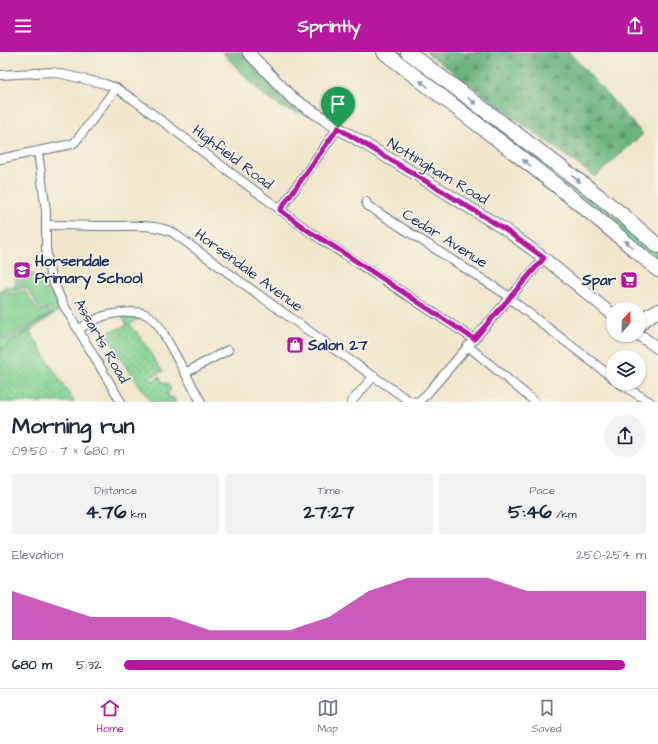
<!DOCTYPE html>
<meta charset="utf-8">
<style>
body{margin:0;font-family:"Architects Daughter",sans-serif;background:#f2f2f3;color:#1f2937;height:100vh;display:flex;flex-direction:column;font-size:15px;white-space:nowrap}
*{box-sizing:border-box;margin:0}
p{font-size:13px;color:#747a83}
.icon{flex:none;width:22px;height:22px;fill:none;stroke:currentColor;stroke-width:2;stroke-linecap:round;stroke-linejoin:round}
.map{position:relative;height:350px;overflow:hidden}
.drawer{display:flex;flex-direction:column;background:#fff;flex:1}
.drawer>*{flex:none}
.needle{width:26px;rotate:22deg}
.tools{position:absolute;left:606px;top:250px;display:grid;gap:8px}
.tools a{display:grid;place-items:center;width:40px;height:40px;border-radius:50%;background:#fff;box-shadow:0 1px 3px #0004;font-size:20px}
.pin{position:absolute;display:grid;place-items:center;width:34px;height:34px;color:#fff;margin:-41px -17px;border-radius:50% 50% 50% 0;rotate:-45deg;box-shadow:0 0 4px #0007}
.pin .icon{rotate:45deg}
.round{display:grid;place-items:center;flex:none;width:42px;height:42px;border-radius:21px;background:#f2f2f3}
.head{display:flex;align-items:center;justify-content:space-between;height:68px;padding:0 12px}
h1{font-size:22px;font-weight:700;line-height:30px}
.metrics{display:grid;grid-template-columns:repeat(3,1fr);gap:6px;height:68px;padding:4px 12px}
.metrics div{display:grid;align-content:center;border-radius:4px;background:#f2f2f3;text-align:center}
.metrics b{font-size:20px;font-weight:700}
.metrics small{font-size:11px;font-weight:400}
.metrics p{font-size:11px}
.chart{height:112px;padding:8px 12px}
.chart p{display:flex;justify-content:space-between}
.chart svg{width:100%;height:72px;margin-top:4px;fill:#b5179e;opacity:.7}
ul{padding:0 12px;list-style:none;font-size:13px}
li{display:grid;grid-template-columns:64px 48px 1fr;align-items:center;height:30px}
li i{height:10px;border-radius:5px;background:#b5179e}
header{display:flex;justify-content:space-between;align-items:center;height:52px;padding:0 12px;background:#b5179e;color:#fff;font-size:18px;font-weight:700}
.tab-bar{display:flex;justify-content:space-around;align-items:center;height:56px;border-top:1px solid #e0e1e3;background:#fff;font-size:11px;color:#747a83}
.tab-bar a{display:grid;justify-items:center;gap:2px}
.tab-bar .selected{color:#b5179e}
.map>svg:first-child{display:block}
</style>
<header><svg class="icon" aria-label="menu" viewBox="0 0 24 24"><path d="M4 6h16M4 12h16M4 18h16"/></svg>Sprintly<svg class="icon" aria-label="share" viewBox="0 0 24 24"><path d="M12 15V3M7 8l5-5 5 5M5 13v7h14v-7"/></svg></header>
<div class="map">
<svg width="658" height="350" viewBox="0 0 658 350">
<defs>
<pattern id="forest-firs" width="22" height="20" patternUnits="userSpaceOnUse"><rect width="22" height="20" fill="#67b27b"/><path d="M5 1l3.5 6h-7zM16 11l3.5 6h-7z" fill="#549168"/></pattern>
<pattern id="park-dots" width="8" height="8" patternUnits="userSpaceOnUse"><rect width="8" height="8" fill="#7fd091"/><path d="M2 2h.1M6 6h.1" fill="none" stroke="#67a97a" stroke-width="1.8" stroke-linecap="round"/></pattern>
</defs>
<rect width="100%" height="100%" fill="#f7f3e8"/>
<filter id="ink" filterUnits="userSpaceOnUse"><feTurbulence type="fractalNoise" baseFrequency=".025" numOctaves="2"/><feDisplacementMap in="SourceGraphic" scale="8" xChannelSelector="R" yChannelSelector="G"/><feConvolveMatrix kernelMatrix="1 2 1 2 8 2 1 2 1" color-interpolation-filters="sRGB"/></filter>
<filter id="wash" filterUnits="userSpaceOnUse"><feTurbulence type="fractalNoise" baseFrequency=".012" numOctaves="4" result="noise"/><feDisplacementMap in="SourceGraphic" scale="16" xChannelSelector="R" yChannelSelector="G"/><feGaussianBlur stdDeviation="0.9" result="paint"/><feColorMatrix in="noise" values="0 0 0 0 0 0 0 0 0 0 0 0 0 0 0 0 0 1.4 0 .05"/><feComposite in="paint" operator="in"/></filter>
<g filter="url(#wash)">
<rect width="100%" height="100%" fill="#efe6cc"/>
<g fill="#7fd091" stroke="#4d8078">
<polygon points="388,0 400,0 479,59 658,198 658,214"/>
<polygon points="35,222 44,238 50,236 60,258 0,299 0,286 9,288 52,262 48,255 41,259 27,236 24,237 21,226 28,223"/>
<polygon points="15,227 19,227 22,237 0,242 0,238 4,237 4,235 16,234"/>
<polygon points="25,239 40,261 47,257 50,262 8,286 0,284 0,244"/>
</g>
<g fill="url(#forest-firs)" stroke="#41706c">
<polygon points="222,0 243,0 289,49 309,63 306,63 283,56 264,44"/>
<polygon points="426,0 569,0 643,82 595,125 536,82"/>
</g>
<g fill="url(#park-dots)" stroke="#4d8078">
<path d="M 139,263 L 140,266 L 130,272 L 134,279 L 137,280 L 146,294 L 148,296 L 155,309 L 163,319 L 149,326 L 151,329 L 158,326 L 159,324 L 163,331 L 167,331 L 171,338 L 167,340 L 170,346 L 173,345 L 176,350 L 151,350 L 115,299 C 114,295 112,288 107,286 L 110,285 L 106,280 C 113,279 121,276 127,273 L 122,265 Z"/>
<polygon points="30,278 31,281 74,350 0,350 0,299"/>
</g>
</g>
<g filter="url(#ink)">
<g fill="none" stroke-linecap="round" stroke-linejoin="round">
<g stroke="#656f84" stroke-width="10">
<g id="street">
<polyline points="0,23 53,20 105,32 116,36 134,48 310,180 336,197 474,287"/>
<polyline points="38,100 46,159 46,196 50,222 63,252 121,350"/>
<polyline points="0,107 72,92 74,91 80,84 116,36"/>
<polyline points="366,150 368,154 510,245"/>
<polyline points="280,158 338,76"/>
<path d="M 46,173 C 68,173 89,174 111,174 C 133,174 152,172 172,180 L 331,295 L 405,346 L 410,349 L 415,350"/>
<polyline points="509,246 613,326"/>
<path d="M 79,277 C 87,272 96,267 104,264 C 115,261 135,258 145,262 C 152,265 157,271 161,277 L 201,350"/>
<polyline points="468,294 535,350"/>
<polyline points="185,321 228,298"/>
<polyline points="619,331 650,350"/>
<polyline points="351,350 374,324"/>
<polyline points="415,350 419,349 427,342 544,206"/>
</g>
</g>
<g stroke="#656f84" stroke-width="13">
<g id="secondary">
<polyline points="248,0 292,46 338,76 422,126 504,177 544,206 613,263"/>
<polyline points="639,283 658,296"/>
</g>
</g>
<g stroke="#656f84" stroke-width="16">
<g id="highway">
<path d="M 384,0 C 476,72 571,141 658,218"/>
<polyline points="408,0 587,135 624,164 658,194"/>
<path d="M 639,272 C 645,266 650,262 658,259"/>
</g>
</g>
<use href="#street" stroke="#fff" stroke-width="8"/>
<use href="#secondary" stroke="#fff" stroke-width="11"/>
<use href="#highway" stroke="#fff" stroke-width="14"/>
</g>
<defs><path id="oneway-solid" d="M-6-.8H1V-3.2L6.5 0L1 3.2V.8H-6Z"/></defs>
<g fill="#8d97ae">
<use href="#oneway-solid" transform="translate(424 32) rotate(-142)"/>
<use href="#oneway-solid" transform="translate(472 49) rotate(37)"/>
<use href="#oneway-solid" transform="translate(527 111) rotate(-142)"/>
<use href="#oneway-solid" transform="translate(576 127) rotate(37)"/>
<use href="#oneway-solid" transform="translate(629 192) rotate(-138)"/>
</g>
</g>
<g fill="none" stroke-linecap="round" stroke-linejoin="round" filter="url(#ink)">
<g stroke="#fff" stroke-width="8">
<polygon id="route" points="338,76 475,159 504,177 544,206 474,287 336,196 310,180 280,158"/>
</g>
<use href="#route" stroke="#b5179e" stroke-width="5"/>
</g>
<defs>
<g id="school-square" transform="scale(0.9)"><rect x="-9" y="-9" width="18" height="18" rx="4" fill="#b5179e" stroke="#f7f3e8"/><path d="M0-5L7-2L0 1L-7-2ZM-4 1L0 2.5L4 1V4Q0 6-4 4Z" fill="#fff"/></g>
<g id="supermarket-square" transform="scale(0.9)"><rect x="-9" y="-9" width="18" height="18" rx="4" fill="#b5179e" stroke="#f7f3e8"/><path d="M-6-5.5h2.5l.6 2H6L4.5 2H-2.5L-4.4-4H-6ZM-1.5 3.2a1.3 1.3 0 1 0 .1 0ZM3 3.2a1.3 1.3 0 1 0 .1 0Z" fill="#fff"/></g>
<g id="shop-square" transform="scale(0.9)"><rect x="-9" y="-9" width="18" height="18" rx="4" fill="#b5179e" stroke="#f7f3e8"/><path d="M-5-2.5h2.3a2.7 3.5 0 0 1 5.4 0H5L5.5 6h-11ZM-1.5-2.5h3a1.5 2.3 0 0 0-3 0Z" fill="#fff"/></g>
</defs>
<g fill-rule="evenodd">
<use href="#school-square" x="22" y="218"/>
<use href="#supermarket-square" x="629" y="228"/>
<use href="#shop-square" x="295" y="293"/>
</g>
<g text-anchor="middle" stroke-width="3.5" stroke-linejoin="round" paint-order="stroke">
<g font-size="15" fill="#1b2f5e" stroke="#f7f3e8">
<text transform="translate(233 105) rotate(37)" y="5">Highfield Road</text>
<text transform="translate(438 119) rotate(31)" y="5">Nottingham Road</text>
<text transform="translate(445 186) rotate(32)" y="5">Cedar Avenue</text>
<text transform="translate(249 218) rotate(36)" y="5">Horsendale Avenue</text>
<text transform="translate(102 289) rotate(60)" y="5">Assarts Road</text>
</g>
<g font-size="15" font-weight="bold" fill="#1b2f5e" stroke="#f7f3e8" text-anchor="start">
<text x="35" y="214">Horsendale<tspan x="35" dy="17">Primary School</tspan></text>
<text x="616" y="233" text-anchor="end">Spar</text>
<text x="308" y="298">Salon 27</text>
</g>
</g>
</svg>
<div class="tools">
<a><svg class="needle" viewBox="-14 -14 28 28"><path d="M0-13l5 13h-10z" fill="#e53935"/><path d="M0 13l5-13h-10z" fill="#747a83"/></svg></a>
<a><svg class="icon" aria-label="layers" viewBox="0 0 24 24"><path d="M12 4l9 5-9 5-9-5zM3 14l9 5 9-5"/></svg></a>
</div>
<div class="pin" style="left:338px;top:76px;background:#1e9e55"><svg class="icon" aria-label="arrive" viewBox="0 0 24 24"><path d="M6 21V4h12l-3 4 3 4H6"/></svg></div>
</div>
<section class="drawer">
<div class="head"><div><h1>Morning run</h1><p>09:50 · 7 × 680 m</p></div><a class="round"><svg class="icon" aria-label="share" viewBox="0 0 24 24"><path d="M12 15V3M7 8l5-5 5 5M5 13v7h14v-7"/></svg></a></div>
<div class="metrics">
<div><p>Distance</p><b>4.76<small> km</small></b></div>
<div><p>Time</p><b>27:27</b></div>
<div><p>Pace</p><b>5:46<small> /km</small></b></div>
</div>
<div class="chart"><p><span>Elevation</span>250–254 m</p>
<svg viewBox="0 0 160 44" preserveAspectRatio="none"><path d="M0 44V14L10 22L20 30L30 30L40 30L50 38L60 38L70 38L80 30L90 14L100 6L110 6L120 6L130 14L140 14L150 14L160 14V44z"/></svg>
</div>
<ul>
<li><b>680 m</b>5:32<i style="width:96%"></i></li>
</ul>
</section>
<nav class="tab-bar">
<a class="selected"><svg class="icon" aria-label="home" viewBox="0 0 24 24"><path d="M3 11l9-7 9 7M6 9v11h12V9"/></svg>Home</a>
<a><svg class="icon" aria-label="map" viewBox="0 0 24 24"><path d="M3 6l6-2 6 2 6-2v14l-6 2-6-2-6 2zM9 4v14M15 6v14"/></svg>Map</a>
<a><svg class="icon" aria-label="saved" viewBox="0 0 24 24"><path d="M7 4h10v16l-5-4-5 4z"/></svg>Saved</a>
</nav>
